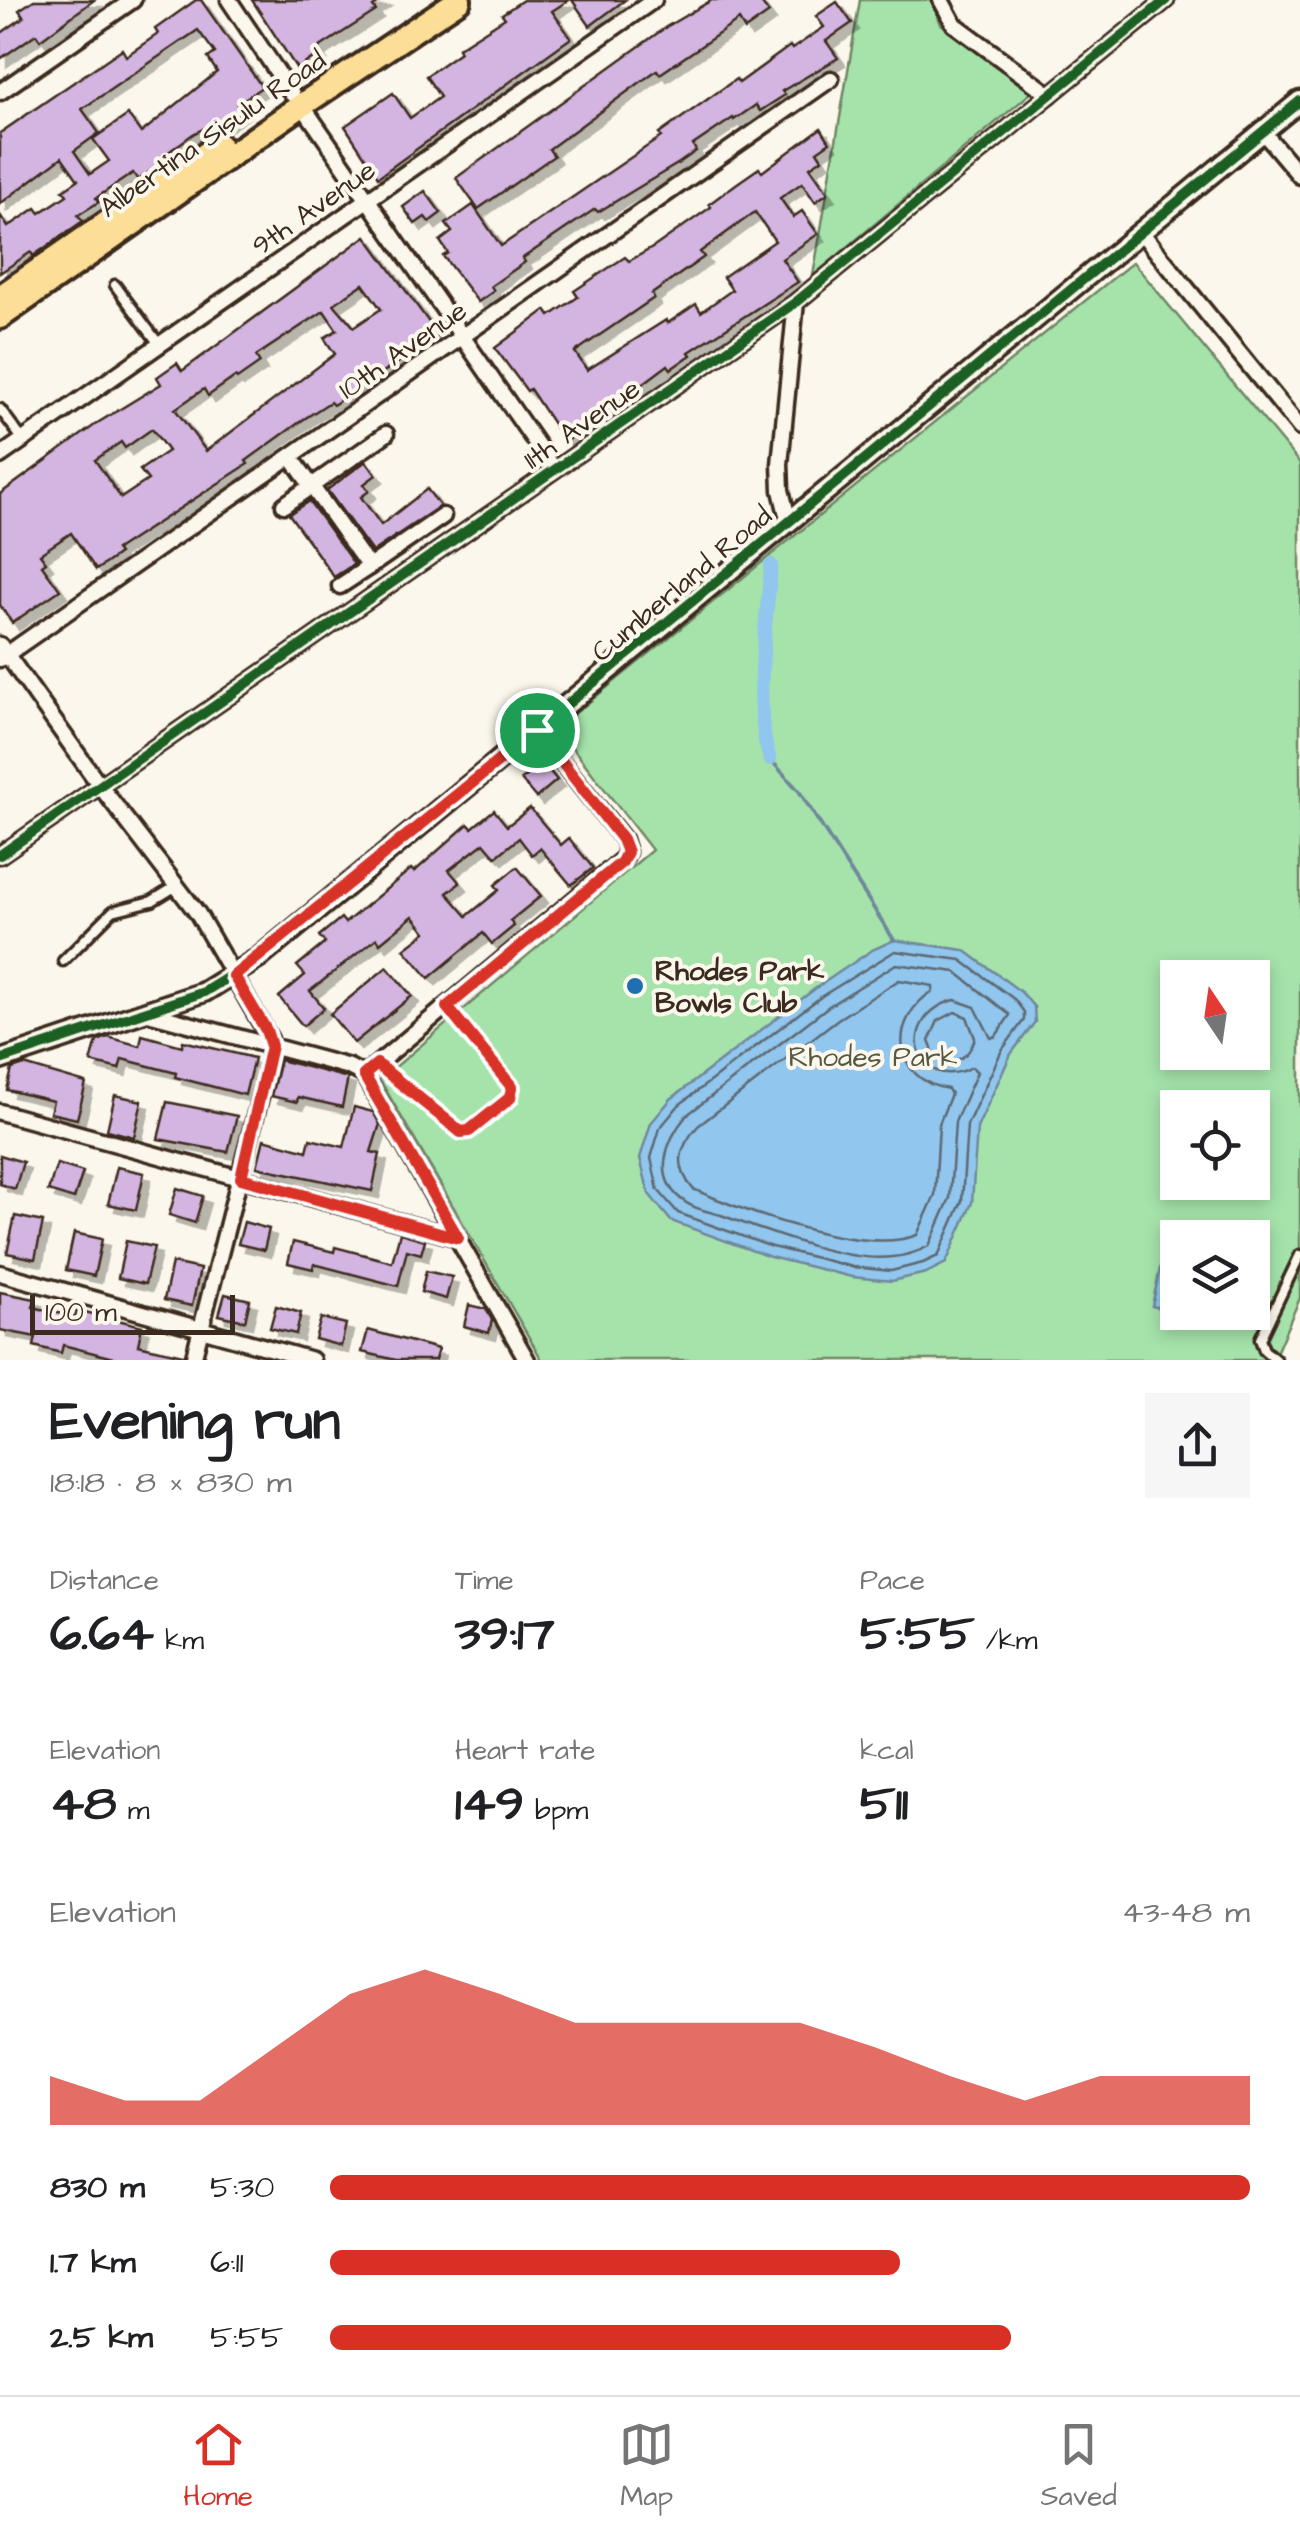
<!DOCTYPE html>
<meta charset="utf-8">
<style>
body{margin:0;font-family:"Architects Daughter",sans-serif;background:#f6f6f6;color:#202124;height:100vh;display:flex;flex-direction:column;font-size:38px;white-space:nowrap}
*{box-sizing:border-box;margin:0}
p{font-size:32px;color:#757577}
.icon{flex:none;width:55px;height:55px;fill:none;stroke:currentColor;stroke-width:2;stroke-linecap:round;stroke-linejoin:round}
.map{position:relative;height:1360px;overflow:hidden}
.panel{display:flex;flex-direction:column;background:#fff;flex:1}
.panel>*{flex:none}
.needle{width:65px;rotate:347deg}
.tools{position:absolute;left:1160px;top:960px;display:grid;gap:20px}
.tools a{display:grid;place-items:center;width:110px;height:110px;border-radius:0px;background:#fff;box-shadow:0 5px 15px #0003;font-size:50px}
.scale{position:absolute;left:30px;bottom:25px;width:205px;box-sizing:border-box;padding-left:10px;border:5px solid #3b2a1e;border-top:0;font-size:28px;line-height:35px;white-space:nowrap;color:#3b2a1e;-webkit-text-stroke:8px #fbf7ec;paint-order:stroke}
.pin{position:absolute;display:grid;place-items:center;width:85px;height:85px;color:#fff;margin:-42px;border:5px solid #fff;border-radius:50%;box-shadow:0 2px 10px #0007}
.round{display:grid;place-items:center;flex:none;width:105px;height:105px;border-radius:0px;background:#f6f6f6}
.overview{display:flex;align-items:center;justify-content:space-between;height:170px;padding:0 50px}
h1{font-size:55px;font-weight:700;line-height:75px}
.metrics{display:grid;grid-template-columns:repeat(3,1fr);gap:15px;height:170px;padding:10px 50px}
.metrics div{display:grid;align-content:center}
.metrics b{font-size:50px;font-weight:700}
.metrics small{font-size:28px;font-weight:400}
.metrics p{font-size:28px}
.chart{height:280px;padding:20px 50px}
.chart p{display:flex;justify-content:space-between}
.chart svg{width:100%;height:180px;margin-top:10px;fill:#d93025;opacity:.7}
ul{padding:0 50px;list-style:none;font-size:32px}
li{display:grid;grid-template-columns:160px 120px 1fr;align-items:center;height:75px}
li i{height:25px;border-radius:12px;background:#d93025}
.menu{display:flex;justify-content:space-around;align-items:center;height:140px;border-top:2px solid #e0e0e0;background:#fff;font-size:28px;color:#757577}
.menu a{display:grid;justify-items:center;gap:5px}
.menu .current{color:#d93025}
.map>svg:first-child{display:block}
</style>
<div class="map">
<svg width="1300" height="1360" viewBox="0 0 1300 1360">
<defs>
<filter id="shadow"><feDropShadow dx="7" dy="7" stdDeviation="0" flood-color="#0004"/></filter>
</defs>
<rect width="100%" height="100%" fill="#fbf7ec"/>
<filter id="ink" filterUnits="userSpaceOnUse"><feTurbulence type="fractalNoise" baseFrequency=".01" numOctaves="2"/><feDisplacementMap in="SourceGraphic" scale="20" xChannelSelector="R" yChannelSelector="G"/><feConvolveMatrix kernelMatrix="1 2 1 2 8 2 1 2 1" color-interpolation-filters="sRGB"/></filter>
<g filter="url(#ink)">
<g fill="#a5e3ab" stroke="#708664" stroke-width="2.5" fill-rule="evenodd">
<polygon points="860,0 931,0 941,24 1032,92 813,276"/>
<path d="M 1133,262 L 1300,464 L 1300,1298 L 1273,1360 L 542,1360 L 380,1080 L 652,850 L 557,728 ZM 1178,978 L 1252,978 L 1252,1052 L 1178,1052 ZM 1178,1108 L 1252,1108 L 1252,1182 L 1178,1182 ZM 1178,1238 L 1252,1238 L 1252,1312 L 1178,1312 Z"/>
</g>
<g fill="#91c6ee" stroke="#6f889b" stroke-width="2.5">
<polygon points="894,940 964,950 1021,992 1034,1007 1035,1022 1011,1054 977,1128 972,1203 946,1263 926,1273 892,1281 852,1277 770,1257 671,1221 649,1194 640,1158 651,1123 671,1099 816,988 872,950"/>
<polygon points="1165,1245 1177,1248 1177,1312 1152,1306"/>
</g>
<g fill="none" stroke-linecap="round" stroke-linejoin="round">
<g stroke="#5d6871" stroke-width="2.5">
<polygon points="895,951 961,960 1014,999 1024,1012 1024,1020 1002,1050 967,1125 962,1201 938,1256 923,1263 891,1271 853,1267 772,1247 678,1213 658,1190 651,1158 660,1128 679,1105 822,996"/>
<path d="M 896,964 L 956,972 L 1010,1015 L 996,1036 L 991,1038 L 975,1007 L 955,1000 C 893,1016 915,1096 972,1067 L 977,1072 L 955,1122 L 950,1198 L 929,1246 C 918,1252 905,1256 892,1257 C 846,1263 765,1231 721,1215 C 710,1212 694,1209 685,1202 C 651,1179 666,1140 687,1115 L 829,1006 Z"/>
<path d="M 899,980 L 933,986 L 933,991 C 888,1019 892,1080 948,1089 L 951,1094 L 939,1124 L 935,1195 L 917,1235 C 863,1256 746,1212 693,1189 C 674,1166 679,1147 698,1126 L 838,1019 Z"/>
<path d="M 955,1012 L 967,1017 L 975,1038 C 969,1058 954,1067 935,1056 L 929,1041 L 938,1021 Z"/>
</g>
<polyline stroke="#6f889b" stroke-width="4" points="770,759 799,791 894,940"/>
<path stroke="#91c6ee" stroke-width="14" d="M 770,759 C 752,708 767,620 771,565"/>
</g>
<g fill="#d4b5e2" stroke="#3b2a1e" stroke-width="2.5" fill-rule="evenodd" filter="url(#shadow)">
<polygon points="34,0 94,0 40,40 36,34 0,59 0,34 24,17 19,10"/>
<path d="M 196,0 L 201,0 L 262,87 L 237,104 L 242,111 L 216,129 L 213,124 L 193,134 L 159,159 L 162,163 L 138,180 L 133,173 L 96,198 L 99,202 L 78,215 L 83,221 L 33,256 L 31,252 L 0,273 L 0,215 L 8,227 L 36,208 L 40,213 L 67,195 L 63,190 L 78,180 L 62,157 L 0,204 L 0,133 L 122,49 L 126,56 L 158,34 L 155,29 ZM 198,30 L 215,53 L 208,58 L 217,72 L 141,133 L 128,115 L 93,139 L 109,161 L 90,174 L 74,151 L 99,133 L 82,109 Z"/>
<polygon points="252,0 383,0 373,7 376,11 317,49 320,53 297,69"/>
<polygon points="523,0 569,0 552,11 571,38 378,177 345,126 393,93 410,118 440,97 426,76 460,52 458,48 505,18 502,14"/>
<polygon points="572,0 625,0 590,26"/>
<polygon points="712,0 759,0 769,13 745,30 739,20 660,74 657,70 549,149 554,156 478,209 456,178 666,27"/>
<polygon points="837,2 852,23 826,41 838,58 782,91 785,95 760,111 756,105 734,120 733,118 693,145 696,151 679,163 598,212 595,209 523,258 525,262 491,286 494,291 478,302 443,256 448,253 440,241 452,232 446,224 473,205 501,246 661,137 659,134 736,79 739,83 790,46 792,49 824,27 816,16"/>
<path d="M 821,128 L 830,142 L 817,151 L 822,159 L 810,167 L 828,193 L 815,202 L 802,183 L 780,198 L 793,217 L 802,211 L 818,234 L 782,259 L 798,282 L 689,352 L 691,355 L 671,369 L 668,365 L 565,442 L 530,389 L 527,391 L 495,348 L 546,310 L 550,316 L 578,297 L 574,291 L 625,257 L 629,261 L 654,247 L 711,207 L 709,204 L 736,184 L 759,168 L 762,172 ZM 755,212 L 775,241 L 723,277 L 732,290 L 701,312 L 696,304 L 668,323 L 666,320 L 587,370 L 575,352 L 654,298 L 652,294 L 704,257 L 700,252 Z"/>
<polygon points="425,191 441,213 429,222 425,217 415,224 403,207"/>
<path d="M 366,236 L 439,336 L 333,405 L 330,402 L 304,419 L 246,461 L 248,464 L 116,550 L 119,554 L 96,570 L 71,533 L 40,554 L 46,562 L 42,565 L 60,590 L 12,623 L 0,605 L 0,494 L 99,422 L 161,384 L 157,377 L 177,363 L 182,371 ZM 363,284 L 381,309 L 354,327 L 334,304 ZM 324,311 L 337,330 L 324,338 L 335,354 L 206,451 L 175,409 L 204,389 L 208,396 L 235,377 L 237,379 L 260,363 L 256,356 ZM 152,429 L 168,451 L 140,470 L 148,480 L 121,498 L 95,460 L 121,442 L 125,448 Z"/>
<polygon points="366,461 376,475 364,484 369,491 361,497 381,525 427,489 440,506 372,552 327,490"/>
<polygon points="309,501 354,564 334,577 289,514"/>
<polygon points="542,762 557,780 536,798 521,780"/>
<polygon points="530,808 561,845 569,838 593,868 571,885 540,848 532,855 519,838 496,857 484,843 449,870 460,883 447,893 467,916 499,890 495,885 517,867 541,896 510,921 514,926 492,944 483,933 429,978 404,949 426,932 413,916 380,943 377,938 310,991 324,1008 303,1026 279,997 305,975 297,966 325,943 319,936 341,918 345,923 411,869 414,872 468,824 472,828 494,810 507,826"/>
<polygon points="387,967 412,996 354,1043 330,1014"/>
<polygon points="142,1035 182,1046 183,1041 254,1058 245,1095 175,1077 176,1073 122,1059 119,1069 91,1062 97,1041 108,1037 140,1046"/>
<polygon points="280,1060 348,1078 342,1107 298,1097 297,1102 271,1096"/>
<polygon points="24,1065 86,1083 77,1119 50,1113 53,1101 7,1090 12,1069"/>
<polygon points="115,1095 142,1101 134,1137 107,1130"/>
<polygon points="167,1102 237,1116 228,1152 158,1139"/>
<polygon points="354,1107 373,1112 380,1124 371,1152 380,1154 372,1191 257,1167 264,1139 307,1151 310,1139 344,1147"/>
<polygon points="0,1155 23,1162 15,1189 0,1184"/>
<polygon points="57,1164 83,1172 74,1199 48,1191"/>
<polygon points="117,1167 144,1173 136,1210 108,1204"/>
<polygon points="177,1188 203,1196 195,1223 169,1215"/>
<polygon points="15,1216 43,1222 35,1259 7,1253"/>
<polygon points="244,1222 269,1229 264,1250 238,1244"/>
<polygon points="74,1233 102,1239 94,1276 66,1270"/>
<polygon points="400,1233 425,1240 421,1254 407,1250 398,1286 314,1264 313,1269 288,1263 293,1242 334,1252 335,1247 392,1262"/>
<polygon points="126,1241 154,1247 145,1284 118,1278"/>
<polygon points="172,1263 200,1269 192,1306 164,1300"/>
<polygon points="426,1271 452,1277 446,1299 421,1292"/>
<polygon points="0,1292 35,1299 33,1307 75,1317 77,1310 142,1326 138,1345 183,1355 183,1360 121,1360 63,1345 61,1353 34,1346 36,1337 0,1330"/>
<polygon points="225,1294 250,1300 245,1321 219,1315"/>
<polygon points="469,1305 486,1309 492,1320 489,1333 464,1326"/>
<polygon points="276,1306 301,1313 296,1334 270,1328"/>
<polygon points="321,1318 346,1324 341,1346 315,1339"/>
<polygon points="368,1330 438,1349 435,1360 396,1360 362,1352"/>
</g>
<g fill="none" stroke-linecap="round" stroke-linejoin="round">
<g stroke="#3b2a1e" stroke-width="15">
<g id="service">
<polyline points="115,285 159,344"/>
<polyline points="0,409 23,440"/>
<polyline points="63,961 113,911 152,901 178,885"/>
<polyline points="377,1065 461,1132 469,1131 510,1098 512,1087 447,1007"/>
<polyline points="1276,1360 1264,1350 1260,1339 1300,1255"/>
</g>
</g>
<g stroke="#3b2a1e" stroke-width="21">
<g id="minor">
<polyline points="229,0 292,94"/>
<polyline points="941,0 954,24 1050,95"/>
<polyline points="0,92 133,0"/>
<polyline points="302,105 554,469"/>
<polyline points="1263,132 1300,176"/>
<polyline points="1141,232 1300,428"/>
<polyline points="0,456 654,0"/>
<polyline points="291,457 369,567 340,586"/>
<polyline points="284,505 386,434"/>
<polyline points="789,523 781,490 780,464 796,302"/>
<polyline points="369,567 443,516"/>
<polyline points="0,645 101,787 198,914 270,1039 270,1058 193,1360"/>
<polyline points="0,659 831,79"/>
<polyline points="0,855 796,302 1166,0"/>
<polyline points="148,1013 349,1067 364,1075 527,1360"/>
<polyline points="364,1075 625,857 627,852 623,839 537,731"/>
<polyline points="0,1112 458,1238"/>
<polyline points="0,1273 312,1360"/>
</g>
</g>
<g stroke="#3b2a1e" stroke-width="25">
<polyline id="tertiary" points="0,1060 204,992 259,958 1300,101"/>
</g>
<g stroke="#3b2a1e" stroke-width="30">
<g id="primary">
<polyline points="0,297 219,145"/>
<polyline points="0,317 302,105 459,0"/>
</g>
</g>
<use href="#service" stroke="#fbf7ec" stroke-width="8"/>
<use href="#minor" stroke="#fbf7ec" stroke-width="14"/>
<use href="#tertiary" stroke="#fbf7ec" stroke-width="18"/>
<use href="#primary" stroke="#fdde96" stroke-width="22"/>
<g stroke="#fbf7ec" stroke-width="16">
<g id="cycleway">
<polyline points="0,855 796,302 1166,0"/>
<polyline points="0,1060 204,992 259,958 1300,101"/>
</g>
</g>
<use href="#cycleway" stroke="#1b5e20" stroke-width="10"/>
</g>
</g>
<g fill="none" stroke-linecap="round" stroke-linejoin="round" filter="url(#ink)">
<g stroke="#fff" stroke-width="20">
<polygon id="route" points="537,730 622,839 627,852 622,862 447,1007 512,1087 510,1098 469,1131 461,1132 377,1064 364,1075 458,1238 241,1178 271,1046 266,1030 234,976"/>
</g>
<use href="#route" stroke="#d93025" stroke-width="12"/>
</g>
<circle fill="#1f6fb2" stroke="#fbf7ec" stroke-width="4" cx="635" cy="986" r="10"/>
<g text-anchor="middle" stroke-width="8" stroke-linejoin="round" paint-order="stroke">
<g font-size="28" fill="#3b2a1e" stroke="#fbf7ec">
<text transform="translate(212 133) rotate(-35)" y="10">Albertina Sisulu Road</text>
<text transform="translate(313 207) rotate(-35)" y="10">9th Avenue</text>
<text transform="translate(402 349) rotate(-35)" y="10">10th Avenue</text>
<text transform="translate(581 423) rotate(-35)" y="10">11th Avenue</text>
<text transform="translate(681 583) rotate(-40)" y="10">Cumberland Road</text>
</g>
<g font-size="28" font-weight="bold" fill="#3b2a1e" stroke="#fbf7ec" text-anchor="start">
<text x="655" y="980">Rhodes Park<tspan x="655" dy="32">Bowls Club</tspan></text>
</g>
<g font-size="28" fill="#565841" stroke="#fbf7ec">
<text x="873" y="1066">Rhodes Park</text>
</g>
</g>
</svg>
<div class="tools">
<a><svg class="needle" viewBox="-14 -14 28 28"><path d="M0-13l5 13h-10z" fill="#e53935"/><path d="M0 13l5-13h-10z" fill="#757577"/></svg></a>
<a><svg class="icon" aria-label="locate" viewBox="0 0 24 24"><circle cx="12" cy="12" r="6"/><path d="M12 2v4M12 18v4M2 12h4M18 12h4"/></svg></a>
<a><svg class="icon" aria-label="layers" viewBox="0 0 24 24"><path d="M12 4l9 5-9 5-9-5zM3 14l9 5 9-5"/></svg></a>
</div>
<div class="scale">100 m</div>
<div class="pin" style="left:537px;top:730px;background:#1e9e55"><svg class="icon" aria-label="arrive" viewBox="0 0 24 24"><path d="M6 21V4h12l-3 4 3 4H6"/></svg></div>
</div>
<section class="panel">
<div class="overview"><div><h1>Evening run</h1><p>18:18 · 8 × 830 m</p></div><a class="round"><svg class="icon" aria-label="share" viewBox="0 0 24 24"><path d="M12 15V3M7 8l5-5 5 5M5 13v7h14v-7"/></svg></a></div>
<div class="metrics">
<div><p>Distance</p><b>6.64<small> km</small></b></div>
<div><p>Time</p><b>39:17</b></div>
<div><p>Pace</p><b>5:55<small> /km</small></b></div>
</div>
<div class="metrics">
<div><p>Elevation</p><b>48<small> m</small></b></div>
<div><p>Heart rate</p><b>149<small> bpm</small></b></div>
<div><p>kcal</p><b>511</b></div>
</div>
<div class="chart"><p><span>Elevation</span>43–48 m</p>
<svg viewBox="0 0 160 44" preserveAspectRatio="none"><path d="M0 44V32L10 38L20 38L30 25L40 12L50 6L60 12L70 19L80 19L90 19L100 19L110 25L120 32L130 38L140 32L150 32L160 32V44z"/></svg>
</div>
<ul>
<li><b>830 m</b>5:30<i style="width:100%"></i></li>
<li><b>1.7 km</b>6:11<i style="width:62%"></i></li>
<li><b>2.5 km</b>5:55<i style="width:74%"></i></li>
</ul>
</section>
<nav class="menu">
<a class="current"><svg class="icon" aria-label="home" viewBox="0 0 24 24"><path d="M3 11l9-7 9 7M6 9v11h12V9"/></svg>Home</a>
<a><svg class="icon" aria-label="map" viewBox="0 0 24 24"><path d="M3 6l6-2 6 2 6-2v14l-6 2-6-2-6 2zM9 4v14M15 6v14"/></svg>Map</a>
<a><svg class="icon" aria-label="saved" viewBox="0 0 24 24"><path d="M7 4h10v16l-5-4-5 4z"/></svg>Saved</a>
</nav>
